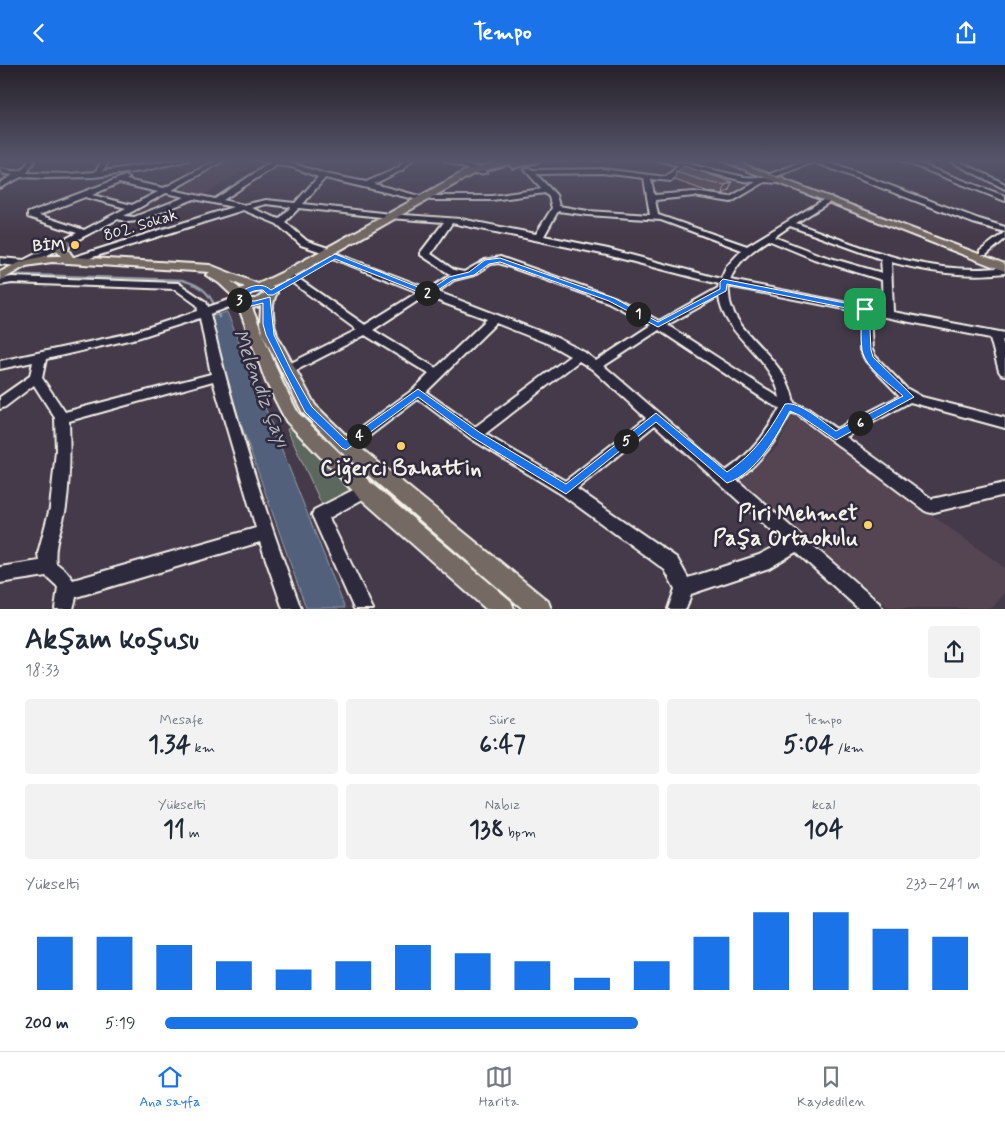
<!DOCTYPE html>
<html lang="tr">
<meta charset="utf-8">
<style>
body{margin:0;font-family:Mynerve,sans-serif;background:#f2f2f3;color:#1f2937;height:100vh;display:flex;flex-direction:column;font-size:19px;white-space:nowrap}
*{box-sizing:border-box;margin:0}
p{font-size:16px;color:#747a83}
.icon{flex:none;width:28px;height:28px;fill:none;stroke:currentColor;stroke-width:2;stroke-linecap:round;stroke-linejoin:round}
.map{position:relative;height:544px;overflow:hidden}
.panel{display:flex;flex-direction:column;background:#fff;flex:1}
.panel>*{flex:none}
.pin{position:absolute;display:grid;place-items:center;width:42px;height:42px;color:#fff;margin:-21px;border-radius:10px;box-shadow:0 2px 8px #0006}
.km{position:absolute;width:25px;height:25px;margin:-12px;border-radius:50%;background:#222;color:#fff;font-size:14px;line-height:25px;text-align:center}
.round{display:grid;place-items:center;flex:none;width:52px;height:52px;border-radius:5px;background:#f2f2f3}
.overview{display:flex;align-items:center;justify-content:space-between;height:85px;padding:0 25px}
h1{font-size:28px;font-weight:700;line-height:38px}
.figures{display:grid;grid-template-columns:repeat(3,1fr);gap:8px;height:85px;padding:5px 25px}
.figures div{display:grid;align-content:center;border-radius:5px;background:#f2f2f3;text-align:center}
.figures b{font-size:25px;font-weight:700}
.figures small{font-size:14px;font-weight:400}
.figures p{font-size:14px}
.chart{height:140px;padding:10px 25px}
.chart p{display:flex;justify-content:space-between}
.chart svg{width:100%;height:90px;margin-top:5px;stroke:#1a73e8;stroke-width:6}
ul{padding:0 25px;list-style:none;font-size:16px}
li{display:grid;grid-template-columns:80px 60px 1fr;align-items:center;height:38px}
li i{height:12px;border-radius:6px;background:#1a73e8}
header{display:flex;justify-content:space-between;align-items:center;height:65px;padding:0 25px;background:#1a73e8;color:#fff;font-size:22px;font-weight:700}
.tab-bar{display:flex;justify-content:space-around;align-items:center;height:70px;border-top:1px solid #e0e1e3;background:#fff;font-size:14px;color:#747a83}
.tab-bar a{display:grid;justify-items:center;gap:2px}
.tab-bar .selected{color:#1a73e8}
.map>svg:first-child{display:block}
</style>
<header><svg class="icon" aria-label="back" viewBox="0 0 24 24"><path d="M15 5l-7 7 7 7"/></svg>Tempo<svg class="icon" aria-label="share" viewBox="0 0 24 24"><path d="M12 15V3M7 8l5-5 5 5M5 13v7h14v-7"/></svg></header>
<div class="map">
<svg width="1005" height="544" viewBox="0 0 1005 544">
<rect width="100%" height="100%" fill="#453a4a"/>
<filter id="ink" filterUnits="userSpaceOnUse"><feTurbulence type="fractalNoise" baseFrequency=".02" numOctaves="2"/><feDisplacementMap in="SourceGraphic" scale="10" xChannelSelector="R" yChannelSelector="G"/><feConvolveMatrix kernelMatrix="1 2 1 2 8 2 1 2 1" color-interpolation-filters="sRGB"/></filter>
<g filter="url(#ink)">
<g fill="#544553">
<polygon points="230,95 256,97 204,130 175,125"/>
<polygon points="686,102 752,117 724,133 670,115"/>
<polygon points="793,349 1005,503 1005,528 992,543 889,543 741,416 778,381"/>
</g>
<polygon fill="#5b685d" stroke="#a8aca2" points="294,361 317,390 350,426 322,440 287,364"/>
<polygon fill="#52617c" stroke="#939ba7" points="227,247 345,543 306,543 204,254"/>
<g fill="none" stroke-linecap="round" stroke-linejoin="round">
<path stroke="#939ba7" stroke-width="2.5" d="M 0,209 L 182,215 C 204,221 212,230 219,252"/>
<g stroke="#f4f1e8" stroke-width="4">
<g id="minor">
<path d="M 29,95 L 35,95 L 27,108 L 68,109 L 95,107 L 103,95 L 109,95 L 103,106 L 176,95 L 189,95 L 142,106 L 93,112 L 44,113 L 21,112 L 0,123 L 0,118 L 13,110 L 0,108 L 0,104 C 15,106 21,111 29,95 Z"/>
<path d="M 217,95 L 225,95 L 172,125 L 215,134 L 270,98 L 258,95 L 281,95 L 325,109 L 366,117 L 398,103 L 405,95 L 412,95 L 402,105 L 374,119 L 423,132 L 423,136 L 325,113 L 303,139 L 390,149 L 461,154 L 536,169 L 552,143 L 549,132 L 545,128 L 492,135 L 431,135 L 427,133 L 431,131 L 492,131 L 542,124 L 525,105 L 529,103 L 533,105 L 602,104 L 666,112 L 678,101 L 659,95 L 671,95 L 744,112 L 783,114 L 784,116 L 780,118 L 765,117 L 731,137 L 694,131 L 655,135 L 658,150 L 747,181 L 828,132 L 831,132 L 831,136 L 796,158 C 863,183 932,212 1005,202 L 1005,208 C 965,213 929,207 891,197 L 893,247 L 1005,268 L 1005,276 L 1002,275 L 1005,285 L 1005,310 L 1001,309 L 999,306 L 990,273 L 870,249 L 872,285 L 875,291 L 906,323 L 922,332 L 1005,353 L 1005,363 L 910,337 L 846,372 L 932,434 L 1005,418 L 1005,430 L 930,448 L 925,446 L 798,350 L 791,347 C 775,377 764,394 737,415 L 879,538 L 882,544 L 859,544 L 796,487 L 769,503 L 691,529 L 686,544 L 668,544 L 675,524 L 665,505 L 561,429 L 470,373 L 418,334 L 351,385 L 346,386 L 341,385 L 339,381 L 341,377 L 414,324 L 429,309 L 365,270 L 291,308 L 287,309 L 281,305 L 283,302 L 357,265 L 290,216 L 288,214 L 290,212 L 296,212 L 365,260 L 418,227 L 332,193 L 332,189 L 338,189 L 429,224 L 451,210 L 421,190 L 421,187 L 444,157 L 390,153 L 299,143 L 285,157 L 307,176 L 331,184 L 333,186 L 328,189 L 301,180 L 277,159 L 243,145 L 77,197 L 74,198 L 69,195 L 71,193 L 233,142 L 194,134 L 138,156 L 127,157 L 118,154 L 24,202 L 0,199 L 0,193 L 24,195 L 77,168 L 28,152 L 28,148 L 125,111 L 129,113 L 126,115 L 164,123 ZM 277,100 L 292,102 L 318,112 L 295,138 L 266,135 L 243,140 L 223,135 ZM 685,102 L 744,116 L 756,117 L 730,132 L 694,127 L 654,130 L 651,114 L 671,116 ZM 602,108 L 644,113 L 650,150 L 588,146 L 559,141 L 556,130 L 536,109 ZM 119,118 L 158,127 L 132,140 L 92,130 ZM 166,128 L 185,132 L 134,152 L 124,151 ZM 85,132 L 126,143 L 84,165 L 39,150 ZM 266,139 L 291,142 L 279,154 L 251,143 ZM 558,146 L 588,150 L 661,155 L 742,185 L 727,201 L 721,214 L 608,184 L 544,171 ZM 452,158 L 607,190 L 719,219 L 718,223 L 659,256 L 616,233 L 500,192 L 485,195 L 464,207 L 454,205 L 431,189 ZM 790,161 L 881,194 L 882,208 L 820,190 L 774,172 ZM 768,175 L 814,194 L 882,215 L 883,245 L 730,215 C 737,197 751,186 768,175 ZM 499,198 L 608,237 L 651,260 L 596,296 L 584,287 L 557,273 L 438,227 L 454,215 L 474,210 L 491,199 ZM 728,221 L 860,247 L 860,285 L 866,296 L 900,331 L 836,364 L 808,344 L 794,338 C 787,293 739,274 730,237 C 729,232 729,226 728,221 ZM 425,231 L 487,254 L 436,303 L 373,265 ZM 719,231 C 722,270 774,293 780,333 L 667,260 ZM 496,258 L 549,279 L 570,291 L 475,362 L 426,327 ZM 659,265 L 771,339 L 780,343 C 765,370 752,388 726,406 L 604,301 ZM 579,296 L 592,304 L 646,353 L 565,416 L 485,369 ZM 655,360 L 784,477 L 759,490 L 688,513 L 677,493 L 577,424 Z"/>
<polygon points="443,95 465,98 487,107 480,109"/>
<polygon points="807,95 822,95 979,154 1005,162 1005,174 986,190 980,190 980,186 1005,167 973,158 814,97 777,111 770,109"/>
<polygon points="900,95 909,95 1005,131 1005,136"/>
<polygon points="948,95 957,95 1005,119 1005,124"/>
<path d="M 12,212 L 178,218 L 206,237 L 208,242 L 235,233 L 243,233 L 244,235 L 243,237 L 210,249 C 233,349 265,447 301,544 L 283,544 L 260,477 L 76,532 L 73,544 L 55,544 L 58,522 L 46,511 L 0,518 L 0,502 L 39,496 L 38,488 L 50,443 L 56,386 L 55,353 L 34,320 L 5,342 L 0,344 L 0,332 L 30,311 L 33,297 L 0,304 L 0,296 L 131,268 L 198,246 L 197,240 L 175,224 L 12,218 L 0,220 L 0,214 ZM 200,253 L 211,309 L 65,347 L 42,313 L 46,294 L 137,273 ZM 213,316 L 256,463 L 73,515 L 66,506 L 56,498 C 53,479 63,461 66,442 C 70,413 70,385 69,356 Z"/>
<polygon points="365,419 370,420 373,425 370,430 329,453 373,544 354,544 312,450 314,445"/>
</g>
</g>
<g stroke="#f4f1e8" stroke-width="4">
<g id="major">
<path d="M 506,95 L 546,95 L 513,103 L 509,99 L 473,109 L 291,213 L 272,221 L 277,228 C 270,239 273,258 277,270 L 315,340 L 352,376 L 548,536 L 551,544 L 523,544 L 340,386 L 303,348 L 263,270 L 260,259 L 261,241 L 252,243 L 282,317 L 298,348 L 372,419 L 511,536 L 514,544 L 486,544 L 358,431 L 286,356 L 266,317 L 238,240 L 233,235 L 234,232 L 219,218 L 206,210 L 210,207 L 52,197 L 26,201 L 0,216 L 0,207 C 20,196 37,190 61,191 L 56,185 L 62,175 L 66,174 L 71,177 L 68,185 L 73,192 L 210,200 L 258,219 L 283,207 L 467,105 ZM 231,216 L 245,222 L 240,224 ZM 261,226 L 265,228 L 256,234 L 246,234 L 251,228 Z"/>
<polygon points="720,95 732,95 1005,199 1005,206"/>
</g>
</g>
<use href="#minor" fill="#2f2a3d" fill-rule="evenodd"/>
<use href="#major" fill="#756964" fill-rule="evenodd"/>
</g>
<polygon fill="#665359" stroke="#f4f1e8" points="676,107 732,117 729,125 723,129 709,127 675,115"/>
<g fill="#534348" stroke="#f4f1e8">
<polygon points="0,105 5,113 0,116"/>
<polygon points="732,117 729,125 723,129 725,120"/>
</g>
<polygon fill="#776067" stroke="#f4f1e8" points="684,101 732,117 725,120 711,118 676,107"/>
</g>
<linearGradient id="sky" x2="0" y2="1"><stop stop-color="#262029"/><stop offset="0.56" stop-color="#56556b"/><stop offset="1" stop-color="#56556b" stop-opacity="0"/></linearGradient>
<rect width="1005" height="171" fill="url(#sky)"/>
<path fill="#1a73e8" stroke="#fff" fill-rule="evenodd" d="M 335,189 L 428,226 L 449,212 L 469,207 L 485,195 L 500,193 L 614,233 L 658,257 L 720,224 L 720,217 L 723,214 L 865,242 L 869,244 L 871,285 L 873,292 L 914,332 L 836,375 L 799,350 L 790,346 C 776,372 757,408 727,418 L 656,357 L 566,429 L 472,372 L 418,332 L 346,385 L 342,383 L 305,347 L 266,270 L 263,259 L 263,238 L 247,242 L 238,238 L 235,232 C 244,223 260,215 271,225 ZM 335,194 L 429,231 L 453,215 L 474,210 L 489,199 L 500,197 L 609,236 L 658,262 L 726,226 L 727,219 L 861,246 C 862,258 860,272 862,285 C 866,304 890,319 903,331 L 836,366 C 824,358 800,336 785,339 C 768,368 755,388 727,407 L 656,348 L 566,419 L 479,367 L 418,324 L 346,375 L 312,342 L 291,305 L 274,270 L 270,232 L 255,236 L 244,236 L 243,233 C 249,227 254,225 263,225 L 268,230 L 273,230 Z"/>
<g fill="#ffd166" stroke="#2f2a3d" stroke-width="2">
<circle cx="75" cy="180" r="5"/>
<circle cx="401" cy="381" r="5"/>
<circle cx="868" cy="460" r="5"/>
</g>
<g text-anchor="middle" stroke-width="5" stroke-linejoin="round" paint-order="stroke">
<g font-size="16" fill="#f4f1e8" stroke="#2f2a3d">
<text transform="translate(140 159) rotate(-17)" y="6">802. Sokak</text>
</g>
<g font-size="16" font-weight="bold" fill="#f4f1e8" stroke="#2f2a3d" text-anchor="end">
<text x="65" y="186">BİM</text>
</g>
<g font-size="20" font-style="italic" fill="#b3b7bd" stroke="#2f2a3d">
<text transform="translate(262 323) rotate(69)" y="7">Melendiz Çayı</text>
</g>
<g font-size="22" font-weight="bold" fill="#f4f1e8" stroke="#2f2a3d">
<text x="401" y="410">Ciğerci Bahattin</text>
<text x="858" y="455" text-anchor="end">Piri Mehmet<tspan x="858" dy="25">Paşa Ortaokulu</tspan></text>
</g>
</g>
</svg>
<div class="pin" style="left:865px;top:244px;background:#1e9e55"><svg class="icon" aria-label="arrive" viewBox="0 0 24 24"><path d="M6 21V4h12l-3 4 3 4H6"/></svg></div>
<b class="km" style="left:638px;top:249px">1</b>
<b class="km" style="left:427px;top:228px">2</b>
<b class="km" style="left:239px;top:235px">3</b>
<b class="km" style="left:359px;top:371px">4</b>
<b class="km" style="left:626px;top:376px">5</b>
<b class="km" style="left:860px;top:358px">6</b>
</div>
<section class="panel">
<div class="overview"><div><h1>Akşam koşusu</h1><p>18:33</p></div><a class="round"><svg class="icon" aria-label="share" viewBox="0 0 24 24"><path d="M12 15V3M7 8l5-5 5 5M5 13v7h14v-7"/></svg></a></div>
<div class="figures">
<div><p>Mesafe</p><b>1.34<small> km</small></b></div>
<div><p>Süre</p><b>6:47</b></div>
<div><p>Tempo</p><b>5:04<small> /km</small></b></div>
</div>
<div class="figures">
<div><p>Yükselti</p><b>11<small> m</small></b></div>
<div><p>Nabız</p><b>138<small> bpm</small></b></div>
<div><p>kcal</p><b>104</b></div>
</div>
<div class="chart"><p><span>Yükselti</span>233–241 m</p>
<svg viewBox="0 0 160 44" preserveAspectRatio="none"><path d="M5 44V18M15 44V18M25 44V22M35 44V30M45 44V34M55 44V30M65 44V22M75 44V26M85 44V30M95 44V38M105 44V30M115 44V18M125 44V6M135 44V6M145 44V14M155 44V18"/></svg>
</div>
<ul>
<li><b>200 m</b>5:19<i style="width:58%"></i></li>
</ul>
</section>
<nav class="tab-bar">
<a class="selected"><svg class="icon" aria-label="home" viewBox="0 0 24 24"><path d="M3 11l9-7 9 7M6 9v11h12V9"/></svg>Ana sayfa</a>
<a><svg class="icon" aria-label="map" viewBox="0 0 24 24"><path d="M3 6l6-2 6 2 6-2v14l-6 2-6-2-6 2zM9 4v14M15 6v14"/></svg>Harita</a>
<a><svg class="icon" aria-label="saved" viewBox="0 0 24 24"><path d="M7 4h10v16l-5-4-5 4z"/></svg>Kaydedilen</a>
</nav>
